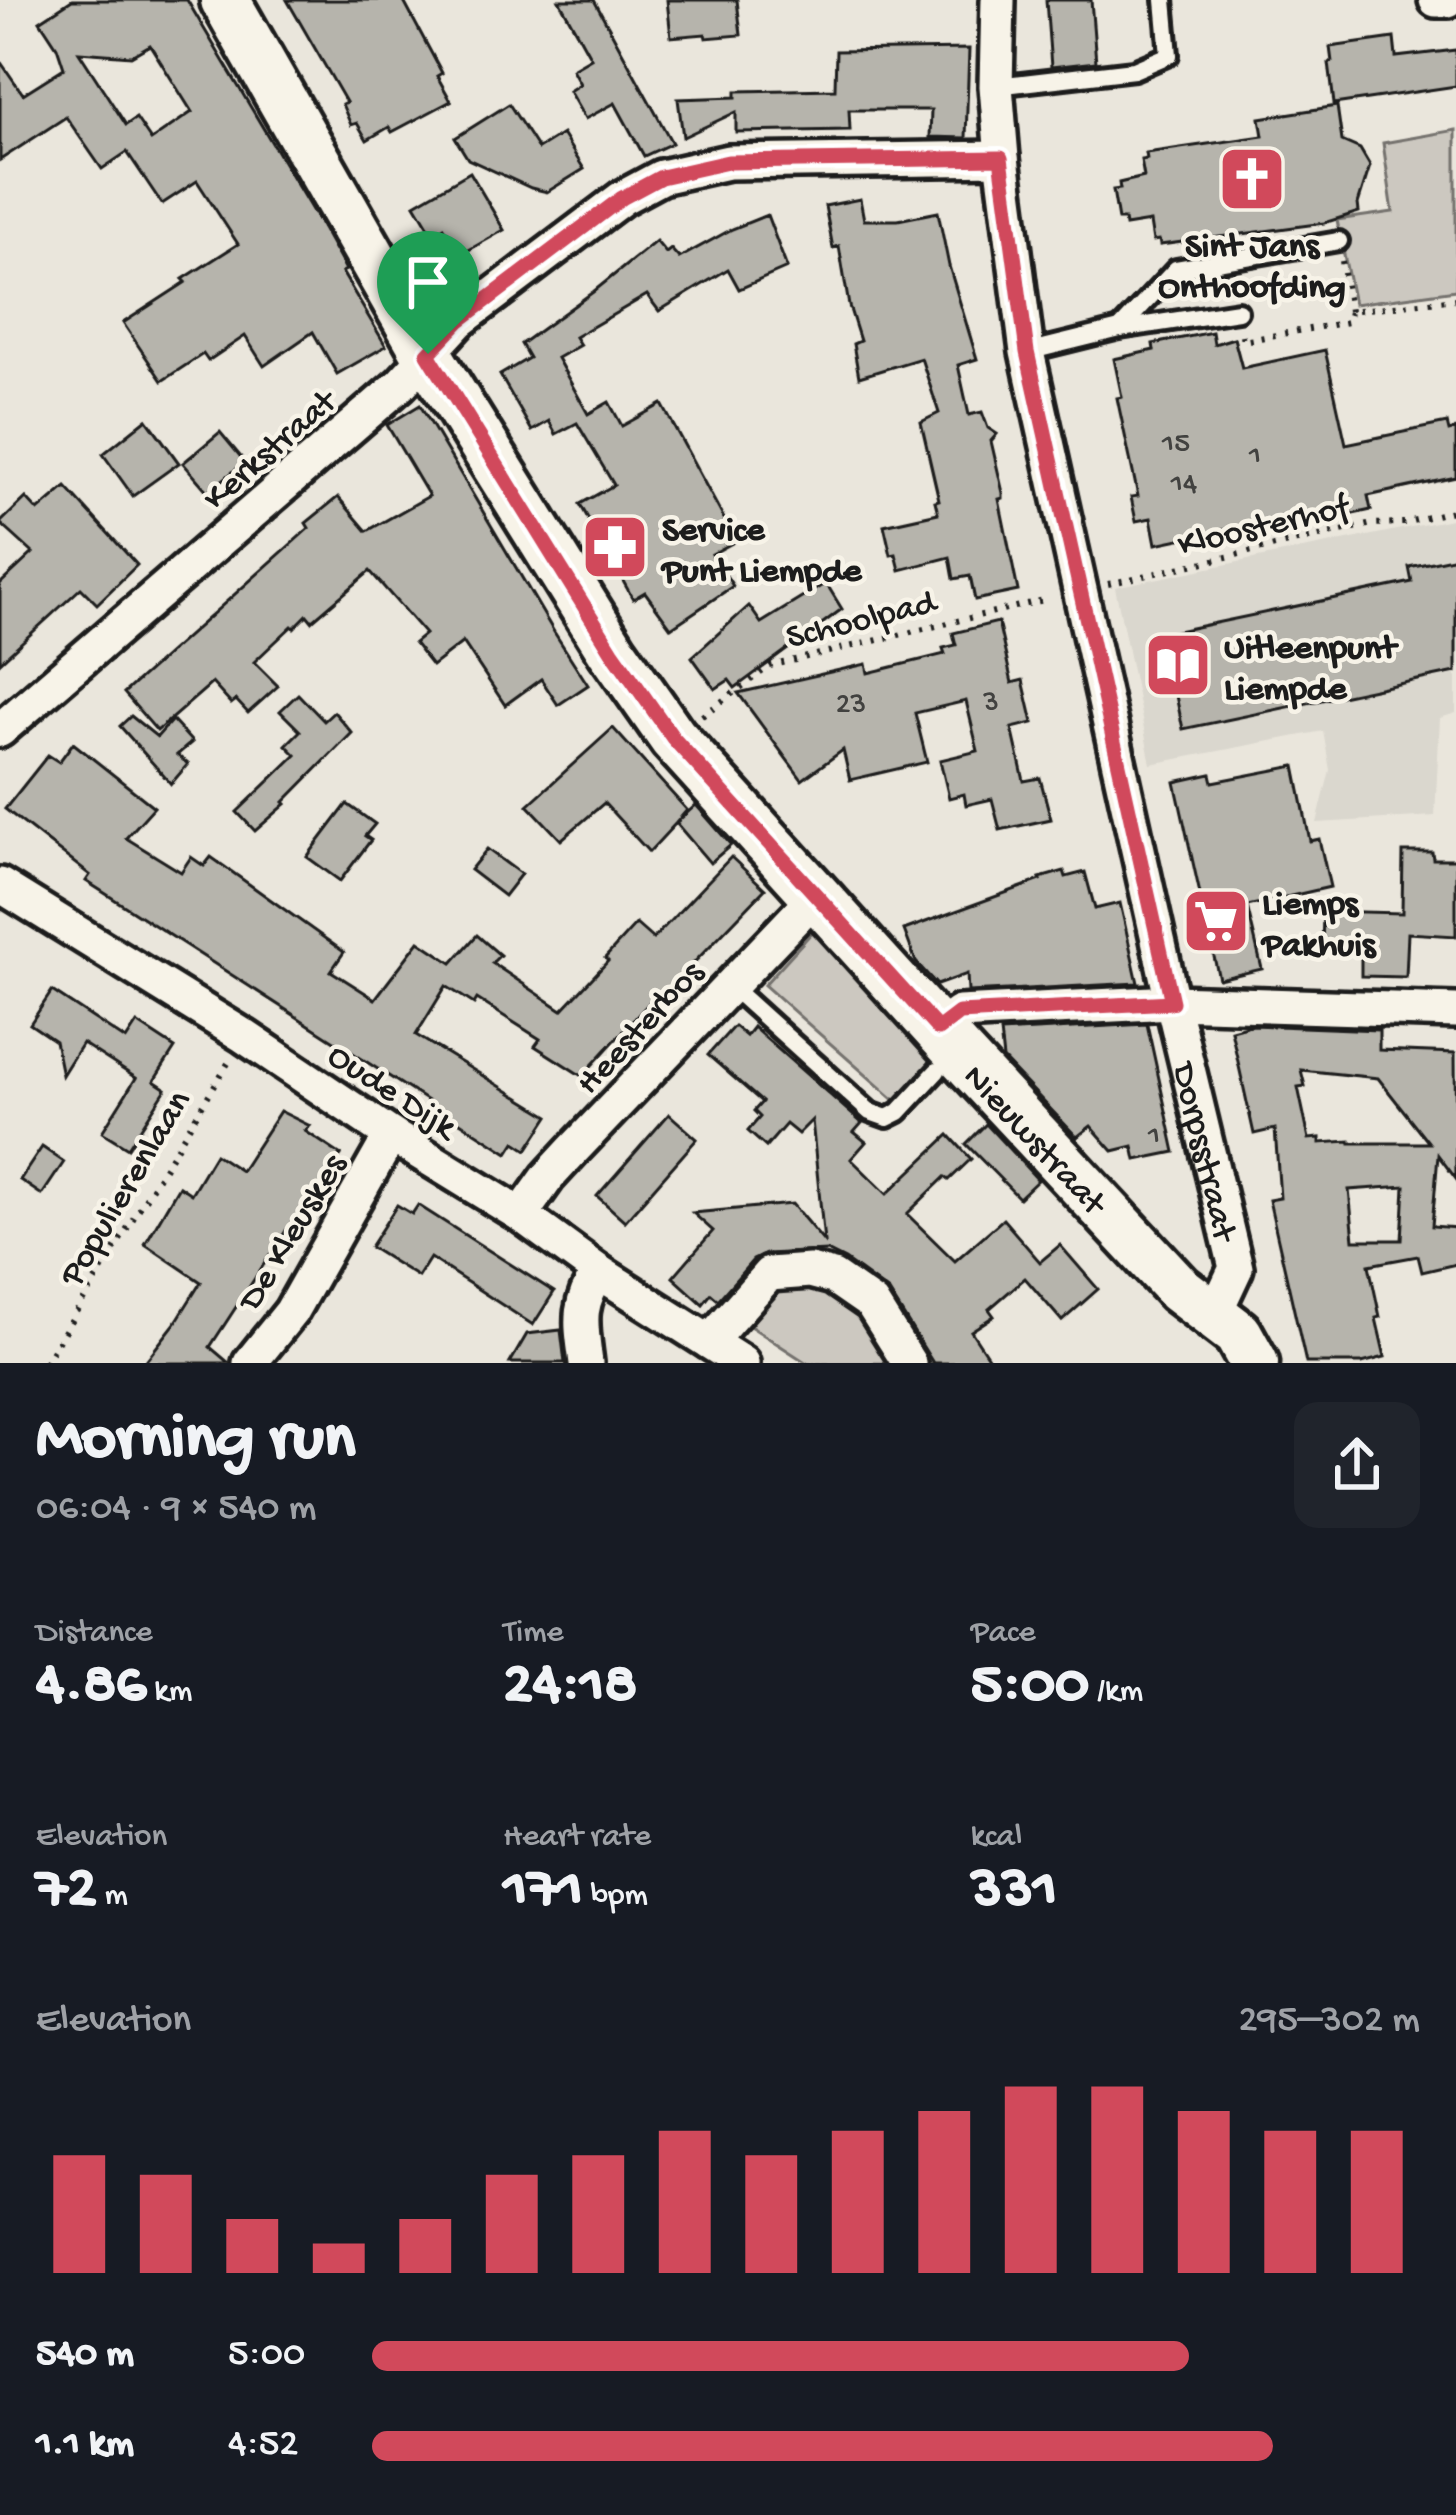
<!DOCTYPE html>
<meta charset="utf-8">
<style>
body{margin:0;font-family:"Gochi Hand",sans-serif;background:#20242c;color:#f1f3f6;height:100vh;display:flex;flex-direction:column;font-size:45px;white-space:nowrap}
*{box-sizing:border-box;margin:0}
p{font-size:39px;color:#9ea1a6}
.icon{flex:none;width:66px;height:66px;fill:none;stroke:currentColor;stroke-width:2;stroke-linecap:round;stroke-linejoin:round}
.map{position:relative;height:1363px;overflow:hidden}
.sheet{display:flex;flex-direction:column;background:#171b24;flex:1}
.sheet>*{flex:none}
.pin{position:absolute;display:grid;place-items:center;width:102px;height:102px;color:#fff;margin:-123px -51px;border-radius:50% 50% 50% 0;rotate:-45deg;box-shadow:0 0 12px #0007}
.pin .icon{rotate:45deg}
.round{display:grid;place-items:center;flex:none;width:126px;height:126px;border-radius:24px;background:#20242c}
.summary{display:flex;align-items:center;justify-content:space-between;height:204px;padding:0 36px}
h1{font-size:66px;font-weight:700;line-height:90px}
.stats{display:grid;grid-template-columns:repeat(3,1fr);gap:18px;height:204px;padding:12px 36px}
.stats div{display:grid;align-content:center}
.stats b{font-size:60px;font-weight:700}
.stats small{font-size:33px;font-weight:400}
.stats p{font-size:33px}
.chart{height:336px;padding:24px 36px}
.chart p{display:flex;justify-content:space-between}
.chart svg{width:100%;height:216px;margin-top:12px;stroke:#d1495b;stroke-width:6}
ul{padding:0 36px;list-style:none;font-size:39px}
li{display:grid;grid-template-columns:192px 144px 1fr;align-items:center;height:90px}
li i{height:30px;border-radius:15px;background:#d1495b}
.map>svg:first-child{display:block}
</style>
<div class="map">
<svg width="1456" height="1363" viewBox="0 0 1456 1363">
<rect width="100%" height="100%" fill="#eae6dc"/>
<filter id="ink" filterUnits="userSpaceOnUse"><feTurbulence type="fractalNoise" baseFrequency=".00833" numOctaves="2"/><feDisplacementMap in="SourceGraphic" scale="24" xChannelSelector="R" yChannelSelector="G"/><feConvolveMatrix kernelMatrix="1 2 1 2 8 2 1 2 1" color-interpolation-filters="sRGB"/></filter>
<g filter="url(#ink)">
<polygon fill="#dad7ce" points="1456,518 1456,713 1440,718 1435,816 1317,823 1330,770 1323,731 1151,764 1115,587"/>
<g fill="#ccc8c0" stroke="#74726e" stroke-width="3">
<polygon points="1456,130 1456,290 1354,304 1337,220 1393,212 1383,143"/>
<polygon points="815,929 940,1065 899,1104 764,985"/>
<path d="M 811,1286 C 860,1300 870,1321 893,1363 L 807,1363 L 750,1326 L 775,1291 Z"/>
</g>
<g fill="#b6b4ac" stroke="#1c1c1c" stroke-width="3" fill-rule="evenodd">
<path d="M 72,0 L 187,0 L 322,227 L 346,270 L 342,272 L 386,346 L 337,374 L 313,332 L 264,366 L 245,336 L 208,361 L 203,354 L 162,381 L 123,323 L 186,282 L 183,279 L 238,244 L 197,181 L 162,204 L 127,152 L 102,169 L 66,117 L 0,160 L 0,61 L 23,94 L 64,68 L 57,47 L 40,21 ZM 150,45 L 192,112 L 151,140 L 136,118 L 126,125 L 79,52 L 131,56 Z"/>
<polygon points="287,0 403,0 442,73 437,76 451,101 392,132 389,127 367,140 357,123 351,125 342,104 346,102"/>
<polygon points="559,0 594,0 672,143 644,156 615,103 585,119 569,91 580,84 572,69 591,58"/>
<polygon points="667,0 737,0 741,35 706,38 705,34 671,37"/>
<polygon points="1046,0 1091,0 1096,62 1051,67"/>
<polygon points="1394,38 1396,57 1456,50 1456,86 1334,104 1329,63 1332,62 1330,47"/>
<polygon points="969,49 966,138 930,137 931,110 849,110 850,130 736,132 736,112 683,137 678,99 736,97 736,91 835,89 836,51"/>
<polygon points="509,104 538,149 562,134 584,169 547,192 531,188 468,159 455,138"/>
<polygon points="1337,106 1342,141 1360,149 1370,166 1358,204 1359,212 1324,223 1160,245 1159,240 1153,241 1150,222 1125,226 1124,220 1118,220 1113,190 1120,189 1119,183 1144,177 1141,160 1147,159 1146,153 1263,136 1260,118"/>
<polygon points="470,172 504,230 460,255 444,227 433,234 415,204"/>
<polygon points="860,199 864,220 898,220 938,212 949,266 977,359 958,365 969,415 982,412 988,428 997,434 991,441 1003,493 1003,498 999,499 1018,591 975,600 970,576 954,579 950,557 900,570 896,554 891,555 884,525 938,513 935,501 939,500 921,422 939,413 921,358 859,377 853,344 860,341 849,306 839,246 833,248 825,206"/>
<polygon points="767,215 787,268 739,289 728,269 659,311 647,295 575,337 580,345 557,358 588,414 609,402 622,426 662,404 736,541 712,554 733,586 671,628 645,592 633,599 580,504 614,485 577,423 556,434 549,421 532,431 500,375 529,358 521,344 593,292 656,241 666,253 671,249 679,258 732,229"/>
<polygon points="1212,332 1214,344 1234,338 1242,368 1325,350 1346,444 1447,423 1449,431 1456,429 1456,477 1368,496 1371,510 1239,539 1237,527 1156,544 1151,518 1136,521 1131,497 1138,496 1117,398 1122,397 1114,359 1154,350 1153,344"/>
<polygon points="420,405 554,632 588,685 558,705 541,679 505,705 463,642 432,666 414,643 425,634 370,571 312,621 307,615 294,628 292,626 254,662 278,686 248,713 236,700 231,704 212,683 157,731 124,693 309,528 306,523 338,497 367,531 429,496 387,425"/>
<polygon points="147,419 179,463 133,496 103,454"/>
<polygon points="220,432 245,462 208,492 183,463"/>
<polygon points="66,487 137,565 97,604 81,588 0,662 0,584 33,553 0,523 26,498 38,511"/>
<polygon points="1456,557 1456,672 1183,729 1163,634 1412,582 1409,567"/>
<polygon points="826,583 842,609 735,688 729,680 715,689 692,657 749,606 761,623"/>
<polygon points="998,622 1012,683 1023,680 1033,723 1012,728 1024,781 1040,778 1051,819 1000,830 992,799 966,805 964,794 949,798 940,760 978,751 966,701 915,713 927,762 850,780 843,750 802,780 738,693 866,664 868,673 945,654 943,648 956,645 953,633"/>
<polygon points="298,694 324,721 334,712 352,733 284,802 286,804 255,831 237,812 296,755 286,745 300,731 280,711"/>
<polygon points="131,716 157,737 172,720 192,742 177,755 188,764 171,784 120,726"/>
<polygon points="613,728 687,810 676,823 696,805 731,845 710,863 676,823 649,852 604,803 561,840 528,805"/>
<polygon points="73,743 154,807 126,838 181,872 191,857 204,866 211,857 344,952 331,971 375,999 419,941 452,963 477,935 500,955 492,963 562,1010 608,961 605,958 636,924 653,939 731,857 765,889 652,1006 649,1003 582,1076 535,1046 540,1039 477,999 474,1004 446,986 416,1035 549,1116 527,1150 515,1142 508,1153 86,881 90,875 5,809 48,755 59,762"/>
<polygon points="1295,766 1310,841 1319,839 1330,887 1247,906 1262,969 1219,979 1175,782 1211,774 1213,782"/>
<polygon points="347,804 375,824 365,836 371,840 340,881 307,857"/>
<polygon points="487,849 521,874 504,896 470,870"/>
<polygon points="1403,852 1432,852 1433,859 1456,859 1456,936 1408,933 1406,977 1361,976 1361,951 1322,950 1323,911 1402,913"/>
<polygon points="1064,871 1066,877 1085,872 1095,909 1120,903 1138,983 968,992 967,974 937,985 916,962 904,930 1041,880 1040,878"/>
<polygon points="52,991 126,1040 137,1023 175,1048 154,1081 166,1089 128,1148 102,1132 136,1078 82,1043 62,1075 55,1041 30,1024"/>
<polygon points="1147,1024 1175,1152 1136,1160 1133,1146 1113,1151 1091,1126 1077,1137 1003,1059 1000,1032"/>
<path d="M 1250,1025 L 1379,1030 L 1379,1050 L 1455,1053 L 1456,1179 L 1438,1155 L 1432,1226 L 1456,1228 L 1456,1264 L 1422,1272 L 1418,1256 L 1369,1265 L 1380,1317 L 1376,1318 L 1385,1357 L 1362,1363 L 1306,1363 L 1269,1200 L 1280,1198 L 1275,1129 L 1254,1134 L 1231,1030 ZM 1301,1070 L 1378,1078 L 1429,1143 L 1350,1143 L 1350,1141 L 1320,1143 L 1320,1138 L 1309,1139 L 1298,1087 L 1305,1086 ZM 1405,1186 L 1402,1240 L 1354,1240 L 1349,1190 Z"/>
<polygon points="734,1026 746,1036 753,1027 862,1123 854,1132 866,1142 851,1159 887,1194 949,1135 971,1159 949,1180 945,1177 907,1214 955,1261 1003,1219 1040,1262 1060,1245 1098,1289 1062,1321 1025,1278 989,1309 994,1316 971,1331 992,1363 933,1363 889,1292 845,1260 827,1251 766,1254 753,1260 718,1300 711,1294 703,1304 673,1277 713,1231 693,1213 792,1204 824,1242 812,1120 798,1134 786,1124 766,1147 748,1131 760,1117 754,1111 762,1102 708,1055"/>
<polygon points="280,1111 310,1126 305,1131 341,1155 319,1189 316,1187 287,1229 210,1347 229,1363 144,1363 176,1322 201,1282 145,1244 179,1186 191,1194 215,1154 241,1171"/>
<polygon points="669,1114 697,1139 625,1221 597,1196"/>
<polygon points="986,1124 1038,1180 1019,1198 966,1144"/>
<polygon points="42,1147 64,1162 42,1195 20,1180"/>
<polygon points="397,1205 412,1214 418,1205 554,1292 533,1325 430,1258 418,1277 370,1247"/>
<polygon points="561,1330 565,1363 510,1363 527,1334"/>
</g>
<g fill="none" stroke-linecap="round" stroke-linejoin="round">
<g stroke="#1c1c1c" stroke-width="26">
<g id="lane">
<polyline points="996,86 1134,70 1169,55 1164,0"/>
<polyline points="1120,329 1176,269 1339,241"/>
<polyline points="1027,352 1120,329 1238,311"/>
<polyline points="729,985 870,1112 887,1118 899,1112 937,1071"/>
</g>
</g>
<g stroke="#1c1c1c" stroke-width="42">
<g id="street">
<path id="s1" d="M 998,0 L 996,86 L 1002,158 L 1027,352 L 1172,1002 L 1236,1268 L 1214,1315"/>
<polyline points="1436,0 1448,0"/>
<polyline points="0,730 401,384 459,321 622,198 661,177 728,162 1002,158"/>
<polyline points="0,885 244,1036 391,1135 521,1215 599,1272 742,1363"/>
<polyline points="937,1029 959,1013 1172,1002 1456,1011"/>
<polyline points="521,1215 548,1177 572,1151 817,895"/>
<polyline points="709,1342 769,1274 810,1271 833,1277 872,1304 909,1363"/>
<polyline points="250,1363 291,1312 391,1135"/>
<path d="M 586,1363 C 581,1323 576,1306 599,1272"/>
</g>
</g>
<g stroke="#1c1c1c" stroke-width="57">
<g id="secondary">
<path id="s2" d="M 225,0 L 427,354 L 612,651 L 673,738 L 957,1051 L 1179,1289 L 1238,1334 L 1254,1363"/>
</g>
</g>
<g stroke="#1c1c1c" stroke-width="6" stroke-dasharray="3 9" stroke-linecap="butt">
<polyline points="1342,261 1350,311"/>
<polyline points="1242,335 1243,341 1348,322 1350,311 1456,299"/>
<polyline points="1108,584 1372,524 1404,523 1456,510"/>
<polyline points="702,716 770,666 1048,599"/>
<polyline points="45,1363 230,1060"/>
</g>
<use href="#lane" stroke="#f7f3e8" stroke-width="16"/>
<use href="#street" stroke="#f7f3e8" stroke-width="33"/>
<use href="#secondary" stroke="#f7f3e8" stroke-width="48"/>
</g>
</g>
<g fill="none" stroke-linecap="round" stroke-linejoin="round" filter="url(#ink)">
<g stroke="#fff" stroke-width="24">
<polygon id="route" points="1001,158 1027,352 1172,1002 959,1013 938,1029 673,738 612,651 428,354 459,321 622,198 661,177 728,162"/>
</g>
<use href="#route" stroke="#d1495b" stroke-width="15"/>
</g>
<defs>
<g id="church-square" transform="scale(3.45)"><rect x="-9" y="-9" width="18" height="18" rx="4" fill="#d1495b" stroke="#f7f3e8"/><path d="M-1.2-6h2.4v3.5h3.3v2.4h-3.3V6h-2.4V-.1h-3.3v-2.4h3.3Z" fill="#fff"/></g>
<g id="pharmacy-square" transform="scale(3.45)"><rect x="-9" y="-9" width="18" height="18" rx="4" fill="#d1495b" stroke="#f7f3e8"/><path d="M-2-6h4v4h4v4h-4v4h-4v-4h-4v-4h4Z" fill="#fff"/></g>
<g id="library-square" transform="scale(3.45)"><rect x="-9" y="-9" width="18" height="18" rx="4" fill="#d1495b" stroke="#f7f3e8"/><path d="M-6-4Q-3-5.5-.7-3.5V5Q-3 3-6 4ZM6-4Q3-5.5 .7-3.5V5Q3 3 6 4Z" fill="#fff"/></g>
<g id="supermarket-square" transform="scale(3.45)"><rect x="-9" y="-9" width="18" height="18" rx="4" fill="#d1495b" stroke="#f7f3e8"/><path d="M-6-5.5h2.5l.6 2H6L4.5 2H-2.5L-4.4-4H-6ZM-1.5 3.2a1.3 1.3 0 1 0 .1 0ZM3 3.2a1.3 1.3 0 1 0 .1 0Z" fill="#fff"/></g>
</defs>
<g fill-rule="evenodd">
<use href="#church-square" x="1252" y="179"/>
<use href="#pharmacy-square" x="615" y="547"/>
<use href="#library-square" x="1178" y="665"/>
<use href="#supermarket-square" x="1216" y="921"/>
</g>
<g text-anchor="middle" stroke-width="9" stroke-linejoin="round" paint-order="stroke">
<g font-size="30" fill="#424240">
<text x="1176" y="451">15</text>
<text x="1255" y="463">1</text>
<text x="1184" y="491">14</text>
<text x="991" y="710">3</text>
<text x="851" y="712">23</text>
<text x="1154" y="1143">1</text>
</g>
<g font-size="36" font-weight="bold" fill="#1c1c1c" stroke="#f7f3e8" text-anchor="start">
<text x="1252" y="255" text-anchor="middle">Sint Jans<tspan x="1252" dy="41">Onthoofding</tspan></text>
<text x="662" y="539">Service<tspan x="662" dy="41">Punt Liempde</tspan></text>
<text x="1224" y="657">Uitleenpunt<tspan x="1224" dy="41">Liempde</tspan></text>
<text x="1262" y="913">Liemps<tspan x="1262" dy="41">Pakhuis</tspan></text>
</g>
<g font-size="36" fill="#1c1c1c" stroke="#f7f3e8">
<text transform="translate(267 447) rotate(-41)" y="13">Kerkstraat</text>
<text transform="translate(1262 522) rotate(-13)" y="13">Kloosterhof</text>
<text transform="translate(860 616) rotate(-14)" y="13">Schoolpad</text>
<text transform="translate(637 1025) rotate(-47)" y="13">Heesterbos</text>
<text transform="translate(394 1088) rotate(33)" y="13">Oude Dijk</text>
<text dy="13" stroke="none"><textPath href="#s2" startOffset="1404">Nieuwstraat</textPath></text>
<text dy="13" stroke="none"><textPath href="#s1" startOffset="1173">Dorpsstraat</textPath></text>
<text transform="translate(122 1186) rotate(-59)" y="13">Populierenlaan</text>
<text transform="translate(289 1230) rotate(-59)" y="13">De Kleuskes</text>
</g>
</g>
</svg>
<div class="pin" style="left:428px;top:354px;background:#1e9e55"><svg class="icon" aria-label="arrive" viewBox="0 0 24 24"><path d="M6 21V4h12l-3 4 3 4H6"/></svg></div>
</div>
<section class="sheet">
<div class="summary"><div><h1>Morning run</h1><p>06:04 · 9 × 540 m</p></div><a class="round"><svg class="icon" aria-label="share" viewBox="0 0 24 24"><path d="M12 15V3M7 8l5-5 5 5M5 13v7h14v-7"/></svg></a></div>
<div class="stats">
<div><p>Distance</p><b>4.86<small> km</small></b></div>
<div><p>Time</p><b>24:18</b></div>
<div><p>Pace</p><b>5:00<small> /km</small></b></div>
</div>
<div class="stats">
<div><p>Elevation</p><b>72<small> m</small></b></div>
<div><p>Heart rate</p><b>171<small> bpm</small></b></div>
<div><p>kcal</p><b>331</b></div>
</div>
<div class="chart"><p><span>Elevation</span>295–302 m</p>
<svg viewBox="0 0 160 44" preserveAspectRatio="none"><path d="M5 44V20M15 44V24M25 44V33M35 44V38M45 44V33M55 44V24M65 44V20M75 44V15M85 44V20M95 44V15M105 44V11M115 44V6M125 44V6M135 44V11M145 44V15M155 44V15"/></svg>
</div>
<ul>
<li><b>540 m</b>5:00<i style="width:78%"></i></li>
<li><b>1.1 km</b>4:52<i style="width:86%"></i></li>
</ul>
</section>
